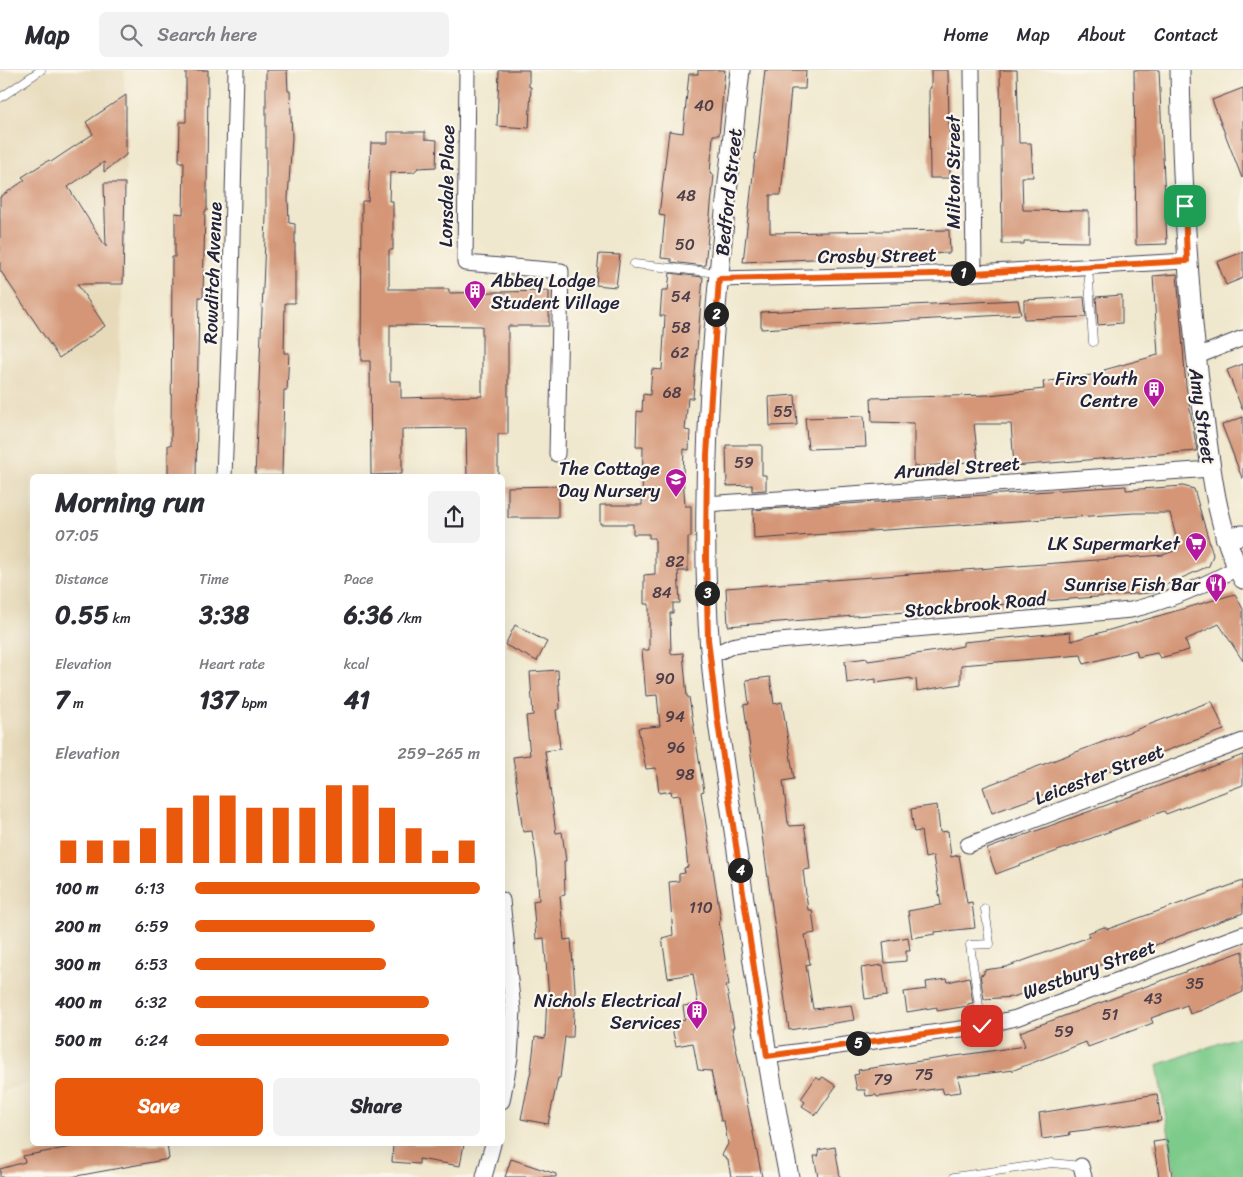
<!DOCTYPE html>
<meta charset="utf-8">
<style>
body{margin:0;font-family:Sriracha,sans-serif;background:#f2f2f3;color:#2b2b33;height:100vh;display:flex;flex-direction:column;font-size:19px;white-space:nowrap}
*{box-sizing:border-box;margin:0}
p{font-size:16px;color:#7c7c81}
.icon{flex:none;width:28px;height:28px;fill:none;stroke:currentColor;stroke-width:2;stroke-linecap:round;stroke-linejoin:round}
.map{position:relative;flex:1;overflow:hidden}
.drawer{position:absolute;left:30px;top:404px;width:475px;height:672px;display:flex;flex-direction:column;background:#fff;border-radius:8px;box-shadow:0 5px 20px #0002}
.drawer>*{flex:none}
.pin{position:absolute;display:grid;place-items:center;width:42px;height:42px;color:#fff;margin:-21px;border-radius:10px;box-shadow:0 2px 8px #0006}
.km{position:absolute;width:25px;height:25px;margin:-12px;border-radius:50%;background:#222;color:#fff;font-size:14px;line-height:25px;text-align:center}
.round{display:grid;place-items:center;flex:none;width:52px;height:52px;border-radius:8px;background:#f2f2f3}
.overview{display:flex;align-items:center;justify-content:space-between;height:85px;padding:0 25px}
h1{font-size:28px;font-weight:800;line-height:38px}
.figures{display:grid;grid-template-columns:repeat(3,1fr);gap:8px;height:85px;padding:5px 25px}
.figures div{display:grid;align-content:center}
.figures b{font-size:25px;font-weight:800}
.figures small{font-size:14px;font-weight:400}
.figures p{font-size:14px}
.chart{height:140px;padding:10px 25px}
.chart p{display:flex;justify-content:space-between}
.chart svg{width:100%;height:90px;margin-top:5px;stroke:#ea580c;stroke-width:6}
.cta{display:flex;gap:10px;margin-top:auto;padding:10px 25px}
.cta a{flex:1;height:58px;border-radius:8px;background:#ea580c;color:#fff;font-size:20px;font-weight:800;line-height:58px;text-align:center}
.cta a+a{background:#f2f2f3;color:#2b2b33}
ul{padding:0 25px;list-style:none;font-size:16px}
li{display:grid;grid-template-columns:80px 60px 1fr;align-items:center;height:38px}
li i{height:12px;border-radius:6px;background:#ea580c}
header{display:flex;align-items:center;gap:30px;box-sizing:border-box;height:70px;padding:0 25px;background:#fff;border-bottom:1px solid #e1e1e2}
header strong{font-size:24px}
nav{display:flex;gap:28px;margin-inline-start:auto;font-size:18px}
.search{width:350px;height:45px;background:#f2f2f3;display:flex;align-items:center;gap:12px;box-sizing:border-box;padding:0 18px;border-radius:8px;color:#7c7c81;font-size:19px}
.map>svg:first-child{display:block}
</style>
<header>
<strong>Map</strong>
<div class="search"><svg class="icon" aria-label="search" viewBox="0 0 24 24"><circle cx="10" cy="10" r="6"/><path d="M15 15l6 6"/></svg>Search here</div>
<nav><a>Home</a><a>Map</a><a>About</a><a>Contact</a></nav>
</header>
<div class="map">
<svg width="1243" height="1107" viewBox="0 0 1243 1107">
<rect width="100%" height="100%" fill="#fbf7ec"/>
<filter id="ink" filterUnits="userSpaceOnUse"><feTurbulence type="fractalNoise" baseFrequency=".02" numOctaves="2"/><feDisplacementMap in="SourceGraphic" scale="10" xChannelSelector="R" yChannelSelector="G"/><feConvolveMatrix kernelMatrix="1 2 1 2 8 2 1 2 1" color-interpolation-filters="sRGB"/></filter>
<filter id="wash" filterUnits="userSpaceOnUse"><feTurbulence type="fractalNoise" baseFrequency=".0096" numOctaves="4" result="noise"/><feDisplacementMap in="SourceGraphic" scale="20" xChannelSelector="R" yChannelSelector="G"/><feGaussianBlur stdDeviation="1.12" result="paint"/><feColorMatrix in="noise" values="0 0 0 0 0 0 0 0 0 0 0 0 0 0 0 0 0 1.4 0 .05"/><feComposite in="paint" operator="in"/></filter>
<g filter="url(#wash)">
<rect width="100%" height="100%" fill="#f0e8ce"/>
<polygon fill="#e7daba" points="0,0 124,0 126,85 117,406 32,406 32,1012 0,1022"/>
<polygon fill="#7dcb8a" stroke="#507662" points="1243,965 1243,1107 1176,1107 1157,995"/>
<g id="blocks">
<g fill="#d49677" fill-rule="evenodd">
<polygon points="186,0 208,0 207,119 207,141 205,141 203,227 199,227 196,406 168,406 168,375 171,375 172,187 175,187 175,143 183,144 184,92 179,92 180,52 186,52"/>
<polygon points="266,0 287,0 288,21 290,21 292,68 288,128 289,153 295,154 295,233 285,233 284,283 289,283 287,320 284,320 282,406 255,406 266,147"/>
<polygon points="499,0 529,0 529,17 531,17 529,58 497,56"/>
<polygon points="698,0 725,0 719,65 713,65 710,104 714,105 705,196 671,192 671,189 661,188 665,146 659,145 669,61 683,63 689,4 698,4"/>
<polygon points="765,0 806,0 805,19 791,19 781,125 770,125 770,163 949,160 950,183 743,192"/>
<polygon points="931,0 948,0 950,108 930,108 929,18 931,18"/>
<polygon points="1000,0 1017,0 1019,73 1031,73 1033,107 1022,107 1023,140 1089,141 1089,172 1024,171 1024,174 1002,174"/>
<polygon points="1134,0 1159,0 1167,174 1136,175"/>
<polygon points="1243,18 1243,107 1242,108 1212,30"/>
<polygon points="126,25 126,85 104,102 104,92 68,117 106,177 104,113 125,113 123,214 77,214 105,256 59,288 0,200 0,127 25,110 22,107 49,90 51,92 93,64 86,52"/>
<path d="M 388,62 L 425,62 L 425,69 L 437,70 L 436,97 L 418,98 L 414,102 L 390,103 L 389,131 L 393,131 L 393,180 L 389,180 L 389,219 L 449,219 L 449,223 L 549,221 L 549,256 L 508,256 L 508,364 L 498,364 L 498,406 L 467,406 L 466,358 L 402,359 L 402,404 L 371,405 L 370,291 L 361,291 L 362,131 L 368,131 L 371,73 L 388,73 ZM 390,255 L 482,256 L 482,326 L 401,328 L 401,311 L 390,311 Z"/>
<polygon points="1243,182 1243,208 1226,215 1217,192"/>
<polygon points="599,184 620,185 616,217 596,215"/>
<polygon points="670,203 703,207 693,328 688,328 685,360 690,361 689,380 684,379 683,405 685,436 691,436 691,467 688,467 688,501 678,501 680,533 673,533 673,543 670,543 671,584 683,583 687,627 689,627 704,721 701,722 721,850 719,851 729,915 726,915 734,958 732,958 762,1107 731,1107 728,1090 722,1085 728,1074 724,1051 721,1051 711,1001 698,1000 693,973 676,976 675,972 671,953 685,950 683,936 698,934 693,904 668,908 662,868 673,865 669,812 679,811 679,804 685,803 684,798 688,797 680,725 672,726 671,721 659,723 656,698 646,699 638,658 660,656 657,625 646,626 642,580 649,580 649,534 644,534 644,505 655,504 655,468 649,468 649,464 633,464 633,454 600,454 600,435 642,435 643,377 636,377 637,341 642,342 643,324 650,325 652,299 662,300 665,246 660,246 662,220 668,220"/>
<polygon points="1177,204 1186,316 1197,381 1014,396 1011,354 974,354 978,391 914,397 914,353 872,352 871,328 989,325 1044,319 1043,312 1105,303 1104,300 1158,285 1153,206"/>
<polygon points="1122,225 1122,253 1098,255 1096,227"/>
<polygon points="1084,227 1086,247 1024,249 1024,230"/>
<polygon points="1018,230 1021,244 761,259 761,242"/>
<polygon points="1243,294 1243,339 1242,339 1227,300"/>
<polygon points="795,325 797,355 770,356 769,327"/>
<polygon points="864,346 866,377 808,379 805,348"/>
<polygon points="1243,347 1243,408 1242,408 1222,355"/>
<polygon points="726,375 762,375 762,405 766,405 766,420 752,421 752,415 727,416"/>
<polygon points="558,416 558,448 508,448 508,417"/>
<polygon points="1126,416 1126,420 1183,416 1194,419 1213,485 1209,496 1159,518 1160,522 728,556 726,518 1163,485 1179,479 1170,443 1134,443 754,469 753,440"/>
<polygon points="1235,524 1243,539 1243,591 1219,554 1185,570 1189,580 1160,588 1157,583 1138,587 1136,580 1084,594 1081,585 961,595 961,614 917,621 916,609 911,610 911,608 876,613 876,609 847,613 845,591 867,588 868,591 937,581 963,576 963,572 1070,562 1071,571"/>
<polygon points="515,555 547,572 537,591 505,575"/>
<polygon points="558,600 560,639 556,640 560,679 545,681 556,763 562,762 566,791 564,791 565,825 560,826 564,870 571,869 575,919 573,967 565,967 560,1008 558,1008 548,1054 521,1049 531,1000 535,967 545,969 547,926 549,927 544,868 536,869 533,831 539,830 537,794 532,761 523,762 513,687 530,685 526,646 533,645 530,602"/>
<polygon points="770,607 774,634 782,632 794,709 783,711 788,753 790,756 804,755 807,772 810,799 803,800 808,840 812,840 815,863 805,865 810,894 806,895 813,939 851,935 854,950 789,960 744,635 749,634 746,610"/>
<polygon points="1212,631 1224,660 992,743 983,717"/>
<polygon points="1243,685 1243,715 1166,744 1164,741 996,804 987,779"/>
<polygon points="937,735 940,762 948,761 951,787 959,785 967,833 972,832 975,858 935,862 935,864 912,868 908,841 941,835 933,786 925,788 921,761 914,762 911,739"/>
<polygon points="1243,811 1243,843 1013,927 984,929 980,905 984,904 984,900 1006,897 1089,867 1088,863 1104,857 1108,859"/>
<polygon points="908,867 910,881 906,881 906,891 885,893 883,872"/>
<polygon points="1243,881 1243,922 1202,940 1190,944 1187,935 1151,948 1153,953 1088,977 1086,972 1014,1000 958,1007 961,1022 944,1024 942,1018 877,1027 876,1025 866,1026 865,1020 857,1020 854,1005 859,1004 858,1000 1025,976 1020,962"/>
<polygon points="883,895 887,926 865,929 861,898"/>
<polygon points="969,907 973,933 968,934 968,936 937,941 937,937 907,942 904,922 927,919 926,912 947,909 948,912"/>
<polygon points="816,1007 820,1010 823,1007 836,1016 816,1045 802,1036 805,1032 801,1029"/>
<polygon points="1157,1024 1161,1051 1069,1062 1070,1065 1042,1069 1039,1043"/>
<polygon points="1167,1070 1172,1107 1159,1107 1153,1072"/>
<polygon points="87,1074 167,1074 169,1089 71,1107 0,1107 0,1099 25,1092 23,1086"/>
<polygon points="393,1074 464,1074 460,1096 419,1089 419,1094 392,1092"/>
<polygon points="835,1077 840,1107 818,1107 814,1086 819,1086 818,1080"/>
<polygon points="511,1089 556,1104 556,1107 505,1107"/>
</g>
</g>
</g>
<g filter="url(#ink)">
<use href="#blocks" fill-opacity="0" stroke="#414051" stroke-width="1"/>
<g fill="none" stroke-linecap="round" stroke-linejoin="round">
<g stroke="#414051" stroke-width="9">
<g id="service">
<polyline points="0,28 41,0"/>
<polyline points="634,194 718,203"/>
<polyline points="1088,196 1093,272"/>
<polyline points="982,956 970,875 990,874 985,839"/>
<polyline points="954,1107 1052,1093 1081,1096"/>
</g>
</g>
<g stroke="#414051" stroke-width="17">
<g id="minor">
<polyline points="467,0 465,193 561,201 557,384"/>
<polyline points="972,0 974,203"/>
<polyline points="719,209 974,203 1187,191"/>
<polyline points="1195,287 1243,268"/>
<polyline points="224,406 230,253 236,0"/>
<polyline points="706,434 1211,399"/>
<path d="M 710,586 L 732,576 L 744,574 L 1131,540 C 1169,531 1203,516 1237,498"/>
<polyline points="968,775 1243,671"/>
<polyline points="502,830 513,940 510,988 502,1031"/>
<polyline points="767,986 982,956 1016,948 1243,864"/>
<polyline points="1081,1096 1084,1107"/>
<polyline points="484,1107 493,1074"/>
</g>
</g>
<g stroke="#414051" stroke-width="21">
<g id="tertiary">
<path d="M 740,0 C 721,176 700,353 707,531 C 710,615 725,698 737,781 C 753,890 767,999 789,1107"/>
<path d="M 1180,0 C 1182,119 1188,238 1205,355 C 1212,408 1218,461 1243,509"/>
<polyline points="1225,467 1243,465"/>
</g>
</g>
<use href="#service" stroke="#fff" stroke-width="8"/>
<use href="#minor" stroke="#fff" stroke-width="15"/>
<use href="#tertiary" stroke="#fff" stroke-width="19"/>
</g>
</g>
<g fill="none" stroke-linecap="round" stroke-linejoin="round" filter="url(#ink)">
<g stroke="#fff" stroke-width="10">
<polyline id="route" points="982,956 767,986 717,646 708,569 706,487 707,385 719,209 974,203 1187,191 1185,136"/>
</g>
<use href="#route" stroke="#ea580c" stroke-width="6"/>
</g>
<defs>
<g id="building-pin" transform="scale(1.125)"><path d="M0 17L-7.5 6A9.5 9.5 0 1 1 7.5 6Z" fill="#b5179e" stroke="#fbf7ec"/><path d="M-4-6H4V6H1V3H-1V6H-4ZM-2.5-4.3h1.7v1.8h-1.7ZM.8-4.3h1.7v1.8H.8ZM-2.5-1h1.7V.8h-1.7ZM.8-1h1.7V.8H.8Z" fill="#fff"/></g>
<g id="school-pin" transform="scale(1.125)"><path d="M0 17L-7.5 6A9.5 9.5 0 1 1 7.5 6Z" fill="#b5179e" stroke="#fbf7ec"/><path d="M0-5L7-2L0 1L-7-2ZM-4 1L0 2.5L4 1V4Q0 6-4 4Z" fill="#fff"/></g>
<g id="supermarket-pin" transform="scale(1.125)"><path d="M0 17L-7.5 6A9.5 9.5 0 1 1 7.5 6Z" fill="#b5179e" stroke="#fbf7ec"/><path d="M-6-5.5h2.5l.6 2H6L4.5 2H-2.5L-4.4-4H-6ZM-1.5 3.2a1.3 1.3 0 1 0 .1 0ZM3 3.2a1.3 1.3 0 1 0 .1 0Z" fill="#fff"/></g>
<g id="restaurant-pin" transform="scale(1.125)"><path d="M0 17L-7.5 6A9.5 9.5 0 1 1 7.5 6Z" fill="#b5179e" stroke="#fbf7ec"/><path d="M-5-6h1v4h1v-4h1v4h1v-4h1v5L-1.5 .5V6h-2V.5L-5-1ZM5-6V6H3V1.5H1.5Q1.5-4 5-6Z" fill="#fff"/></g>
</defs>
<g fill-rule="evenodd">
<use href="#building-pin" x="475" y="221"/>
<use href="#building-pin" x="1154" y="319"/>
<use href="#school-pin" x="676" y="409"/>
<use href="#supermarket-pin" x="1196" y="473"/>
<use href="#restaurant-pin" x="1216" y="514"/>
<use href="#building-pin" x="697" y="941"/>
</g>
<g text-anchor="middle" stroke-width="4.5" stroke-linejoin="round" paint-order="stroke">
<g font-size="16" fill="#4e3f4a">
<text x="704" y="41">40</text>
<text x="686" y="131">48</text>
<text x="685" y="180">50</text>
<text x="681" y="232">54</text>
<text x="681" y="263">58</text>
<text x="680" y="288">62</text>
<text x="672" y="328">68</text>
<text x="783" y="347">55</text>
<text x="744" y="398">59</text>
<text x="675" y="497">82</text>
<text x="662" y="528">84</text>
<text x="665" y="614">90</text>
<text x="675" y="652">94</text>
<text x="676" y="683">96</text>
<text x="685" y="710">98</text>
<text x="701" y="843">110</text>
<text x="1195" y="919">35</text>
<text x="1153" y="934">43</text>
<text x="1110" y="950">51</text>
<text x="1064" y="967">59</text>
<text x="924" y="1010">75</text>
<text x="883" y="1015">79</text>
</g>
<g font-size="19" fill="#22223b" stroke="#fbf7ec">
<text transform="translate(953 102) rotate(-90)" y="7">Milton Street</text>
<text transform="translate(446 116) rotate(-89)" y="7">Lonsdale Place</text>
<text transform="translate(728 122) rotate(-84)" y="7">Bedford Street</text>
<text transform="translate(877 185) rotate(-1)" y="7">Crosby Street</text>
<text transform="translate(212 203) rotate(-88)" y="7">Rowditch Avenue</text>
<text transform="translate(1203 346) rotate(82)" y="7">Amy Street</text>
<text transform="translate(957 397) rotate(-4)" y="7">Arundel Street</text>
<text transform="translate(975 534) rotate(-5)" y="7">Stockbrook Road</text>
<text transform="translate(1099 704) rotate(-21)" y="7">Leicester Street</text>
<text transform="translate(1089 899) rotate(-20)" y="7">Westbury Street</text>
</g>
<g font-size="19" fill="#22223b" stroke="#fbf7ec" text-anchor="end">
<text x="491" y="217" text-anchor="start">Abbey Lodge<tspan x="491" dy="22">Student Village</tspan></text>
<text x="1138" y="315">Firs Youth<tspan x="1138" dy="22">Centre</tspan></text>
<text x="660" y="405">The Cottage<tspan x="660" dy="22">Day Nursery</tspan></text>
<text x="1180" y="480">LK Supermarket</text>
<text x="1200" y="521">Sunrise Fish Bar</text>
<text x="681" y="937">Nichols Electrical<tspan x="681" dy="22">Services</tspan></text>
</g>
</g>
</svg>
<div class="pin" style="left:1185px;top:136px;background:#1e9e55"><svg class="icon" aria-label="arrive" viewBox="0 0 24 24"><path d="M6 21V4h12l-3 4 3 4H6"/></svg></div>
<div class="pin" style="left:982px;top:956px;background:#d93025"><svg class="icon" aria-label="check" viewBox="0 0 24 24"><path d="M5 12l5 5 9-10"/></svg></div>
<b class="km" style="left:963px;top:203px">1</b>
<b class="km" style="left:716px;top:244px">2</b>
<b class="km" style="left:707px;top:523px">3</b>
<b class="km" style="left:740px;top:800px">4</b>
<b class="km" style="left:858px;top:973px">5</b>
<section class="drawer">
<div class="overview"><div><h1>Morning run</h1><p>07:05</p></div><a class="round"><svg class="icon" aria-label="share" viewBox="0 0 24 24"><path d="M12 15V3M7 8l5-5 5 5M5 13v7h14v-7"/></svg></a></div>
<div class="figures">
<div><p>Distance</p><b>0.55<small> km</small></b></div>
<div><p>Time</p><b>3:38</b></div>
<div><p>Pace</p><b>6:36<small> /km</small></b></div>
</div>
<div class="figures">
<div><p>Elevation</p><b>7<small> m</small></b></div>
<div><p>Heart rate</p><b>137<small> bpm</small></b></div>
<div><p>kcal</p><b>41</b></div>
</div>
<div class="chart"><p><span>Elevation</span>259–265 m</p>
<svg viewBox="0 0 160 44" preserveAspectRatio="none"><path d="M5 44V33M15 44V33M25 44V33M35 44V27M45 44V17M55 44V11M65 44V11M75 44V17M85 44V17M95 44V17M105 44V6M115 44V6M125 44V17M135 44V27M145 44V38M155 44V33"/></svg>
</div>
<ul>
<li><b>100 m</b>6:13<i style="width:100%"></i></li>
<li><b>200 m</b>6:59<i style="width:63%"></i></li>
<li><b>300 m</b>6:53<i style="width:67%"></i></li>
<li><b>400 m</b>6:32<i style="width:82%"></i></li>
<li><b>500 m</b>6:24<i style="width:89%"></i></li>
</ul>
<div class="cta"><a>Save</a><a>Share</a></div>
</section>
</div>
